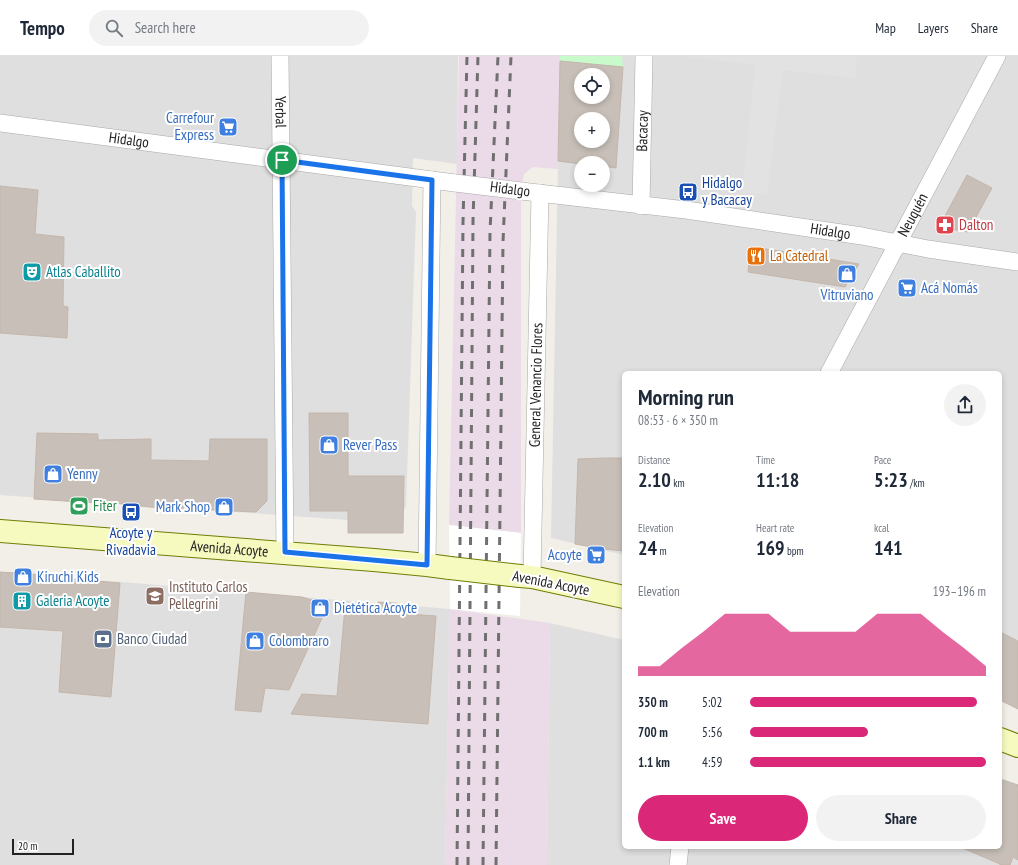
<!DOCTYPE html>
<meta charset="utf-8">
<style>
body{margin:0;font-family:"PT Sans Narrow",sans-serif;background:#f2f2f3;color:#1f2937;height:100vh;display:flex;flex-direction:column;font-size:15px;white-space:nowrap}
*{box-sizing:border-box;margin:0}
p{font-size:13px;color:#747a83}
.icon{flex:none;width:22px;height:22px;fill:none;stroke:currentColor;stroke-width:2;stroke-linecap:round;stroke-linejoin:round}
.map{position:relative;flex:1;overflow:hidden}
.sheet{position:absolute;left:622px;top:315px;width:380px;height:478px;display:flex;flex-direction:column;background:#fff;border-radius:6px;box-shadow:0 2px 6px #0003}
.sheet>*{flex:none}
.tools{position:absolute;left:574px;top:12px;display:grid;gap:8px}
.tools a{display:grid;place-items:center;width:36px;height:36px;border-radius:50%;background:#fff;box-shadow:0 2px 6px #0003;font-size:20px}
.scale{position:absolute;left:12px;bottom:10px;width:62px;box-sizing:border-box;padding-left:4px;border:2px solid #222;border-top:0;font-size:11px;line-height:14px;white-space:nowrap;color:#222;-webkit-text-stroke:3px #fff;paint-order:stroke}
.pin{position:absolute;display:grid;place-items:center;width:34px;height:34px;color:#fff;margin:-17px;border:2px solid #fff;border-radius:50%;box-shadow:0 1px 4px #0007}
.round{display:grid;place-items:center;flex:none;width:42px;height:42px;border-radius:21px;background:#f2f2f3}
.summary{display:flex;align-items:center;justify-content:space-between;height:68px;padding:0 16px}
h1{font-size:22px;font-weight:800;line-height:30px}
.stats{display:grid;grid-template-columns:repeat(3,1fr);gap:6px;height:68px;padding:4px 16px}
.stats div{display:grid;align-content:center}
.stats b{font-size:20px;font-weight:800}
.stats small{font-size:11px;font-weight:400}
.stats p{font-size:11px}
.chart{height:112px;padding:8px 16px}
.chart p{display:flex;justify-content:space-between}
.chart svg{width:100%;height:72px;margin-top:4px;fill:#db2777;opacity:.7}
.action{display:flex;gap:8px;margin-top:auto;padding:8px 16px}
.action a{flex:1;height:46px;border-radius:24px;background:#db2777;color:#fff;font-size:16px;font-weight:800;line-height:46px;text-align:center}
.action a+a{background:#f2f2f3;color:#1f2937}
ul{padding:0 16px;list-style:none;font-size:13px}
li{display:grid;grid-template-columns:64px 48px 1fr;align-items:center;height:30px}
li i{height:10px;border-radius:5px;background:#db2777}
header{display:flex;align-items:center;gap:24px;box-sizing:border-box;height:56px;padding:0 20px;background:#fff;border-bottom:1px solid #e0e1e3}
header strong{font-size:19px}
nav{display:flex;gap:22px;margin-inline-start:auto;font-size:14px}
.search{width:280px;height:36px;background:#f2f2f3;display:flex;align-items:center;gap:10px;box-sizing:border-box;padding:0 14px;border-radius:22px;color:#747a83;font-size:15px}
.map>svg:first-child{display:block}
</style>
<header>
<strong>Tempo</strong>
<div class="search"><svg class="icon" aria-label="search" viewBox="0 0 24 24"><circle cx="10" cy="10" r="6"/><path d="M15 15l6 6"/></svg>Search here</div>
<nav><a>Map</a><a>Layers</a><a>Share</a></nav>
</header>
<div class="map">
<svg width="1018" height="809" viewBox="0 0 1018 809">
<rect width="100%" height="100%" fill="#f2efe9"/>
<g fill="#e0dfdf" fill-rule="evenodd">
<polygon points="0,0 458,0 457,108 413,102 412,150 416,156 406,451 402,456 402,468 0,439"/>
<path d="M 560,0 L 1018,0 L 1018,651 L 1000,643 L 1000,317 L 624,317 L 624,499 L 551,482 ZM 581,19 L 603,19 L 603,41 L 581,41 ZM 581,63 L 603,63 L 603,85 L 581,85 ZM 581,107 L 603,107 L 603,129 L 581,129 Z"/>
<polygon points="0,516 450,553 445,809 0,809"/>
<polygon points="550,567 624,584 624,791 1000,791 1000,722 1018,729 1018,809 547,809"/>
</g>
<g fill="#ebdbe8">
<polygon points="459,0 560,0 558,113 533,111 524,118 521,135 521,477 449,469"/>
<polygon points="450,553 550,567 547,809 445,809"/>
</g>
<polygon fill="#c8facc" points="560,0 622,0 623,11 560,5"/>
<polygon fill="#e2e2e2" points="683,0 857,0 855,22 783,14 767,138 742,137 755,9"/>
<polygon fill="#fff" points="449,469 521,477 520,560 450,553"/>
<g fill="#c7bfb8" stroke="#c4b6ab" fill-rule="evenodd">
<path d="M 560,5 L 623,11 L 616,112 L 603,110 L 603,107 L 581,108 L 558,105 ZM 581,19 L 603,19 L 603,41 L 581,41 ZM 581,63 L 603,63 L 603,85 L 581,85 Z"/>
<polygon points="967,119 992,132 968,176 939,171"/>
<polygon points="0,130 38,134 35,178 64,181 63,250 68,251 67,282 0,277"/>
<polygon points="751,191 780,195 859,208 845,231 748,216"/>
<polygon points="309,357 348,357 348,420 404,420 403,477 348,477 348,455 310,455"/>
<polygon points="37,377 98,378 98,384 151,383 151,404 209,405 210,383 267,383 267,445 256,456 149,451 96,445 96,447 34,443"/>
<polygon points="605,402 624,402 624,495 604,493 575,488 578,403"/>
<polygon points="0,516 47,519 47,521 120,527 111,641 59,636 63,575 0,571"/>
<polygon points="246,536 302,541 328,549 289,634 265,632 261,656 235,654"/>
<polygon points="378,546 408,548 408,558 436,560 428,668 291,658 302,638 337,640 345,551 378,553"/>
<polygon points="1000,576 1018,585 1018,653 1000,644"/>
<polygon points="1000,723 1018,729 1018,804 1013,801 1010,809 1000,809 1000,808 960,791 1000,791"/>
</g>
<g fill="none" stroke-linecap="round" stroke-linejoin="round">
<g stroke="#a9a9a9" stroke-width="18">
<g id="street">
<path id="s1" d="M 280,0 L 285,496"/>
<path id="s2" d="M 0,67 L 455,127"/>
<path id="s3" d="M 521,135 L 686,154 L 862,180 L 928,193 L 1018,206"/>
<path id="s4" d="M 641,150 L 644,0"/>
<path id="s5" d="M 829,317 L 997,0"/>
<polyline points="427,509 432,124"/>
<path id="s6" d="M 532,521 L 540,137"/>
<polyline points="678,809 680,791"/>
</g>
</g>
<g stroke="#707d05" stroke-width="24">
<g id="secondary">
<path id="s7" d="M 0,475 L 374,504 L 427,509 L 450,512"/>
<polyline points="520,520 532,521 624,541"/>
<polyline points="1000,683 1018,690"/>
</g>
</g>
<use href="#street" stroke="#fff" stroke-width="17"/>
<use href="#secondary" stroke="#f7fabf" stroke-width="22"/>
<g stroke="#707070" stroke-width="3" stroke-dasharray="8 8" stroke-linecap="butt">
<polyline points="457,809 463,167 467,0"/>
<polyline points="468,809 473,165 478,0"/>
<polyline points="483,809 490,176 498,0"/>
<polyline points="496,809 503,186 511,0"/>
</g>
<g stroke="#a9a9a9" stroke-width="18" stroke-linecap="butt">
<polyline id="street-bridge" points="455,127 521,135"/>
</g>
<g stroke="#707d05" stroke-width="24" stroke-linecap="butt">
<polyline id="secondary-bridge" points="450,512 520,520"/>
</g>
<use href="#street-bridge" stroke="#fff" stroke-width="17"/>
<use href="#secondary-bridge" stroke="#f7fabf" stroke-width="22"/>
</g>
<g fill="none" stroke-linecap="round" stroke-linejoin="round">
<g stroke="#fff" stroke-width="8">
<polygon id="route" points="282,104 432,124 427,509 285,496"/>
</g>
<use href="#route" stroke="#1a73e8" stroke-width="5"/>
</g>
<defs>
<g id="supermarket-square" transform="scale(1)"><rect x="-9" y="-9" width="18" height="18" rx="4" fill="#3f7fe0" stroke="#fff"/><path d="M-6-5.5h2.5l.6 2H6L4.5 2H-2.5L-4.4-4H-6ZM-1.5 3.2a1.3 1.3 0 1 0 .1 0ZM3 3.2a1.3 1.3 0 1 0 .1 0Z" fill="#fff"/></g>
<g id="bus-square" transform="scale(1)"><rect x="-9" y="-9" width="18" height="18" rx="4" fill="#1a4fb4" stroke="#fff"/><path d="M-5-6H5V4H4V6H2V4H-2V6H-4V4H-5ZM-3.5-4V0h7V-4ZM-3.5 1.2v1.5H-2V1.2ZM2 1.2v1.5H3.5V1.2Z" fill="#fff"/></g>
<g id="pharmacy-square" transform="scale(1)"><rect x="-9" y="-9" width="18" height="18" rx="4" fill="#e0444e" stroke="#fff"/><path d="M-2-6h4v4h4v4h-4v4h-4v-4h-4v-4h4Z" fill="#fff"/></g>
<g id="restaurant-square" transform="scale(1)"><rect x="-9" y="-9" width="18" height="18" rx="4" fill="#e8710a" stroke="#fff"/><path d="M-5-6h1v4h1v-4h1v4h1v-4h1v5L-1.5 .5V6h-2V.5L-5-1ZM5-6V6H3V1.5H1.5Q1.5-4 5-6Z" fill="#fff"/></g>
<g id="theatre-square" transform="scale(1)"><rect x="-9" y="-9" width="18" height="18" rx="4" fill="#0f9aa8" stroke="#fff"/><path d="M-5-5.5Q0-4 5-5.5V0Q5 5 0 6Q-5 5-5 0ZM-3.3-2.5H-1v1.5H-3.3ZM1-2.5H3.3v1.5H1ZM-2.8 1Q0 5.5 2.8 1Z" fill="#fff"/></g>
<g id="shop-square" transform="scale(1)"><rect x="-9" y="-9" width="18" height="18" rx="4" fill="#3f7fe0" stroke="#fff"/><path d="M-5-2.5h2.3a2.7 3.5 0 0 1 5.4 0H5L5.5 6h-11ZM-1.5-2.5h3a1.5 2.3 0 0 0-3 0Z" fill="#fff"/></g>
<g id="stadium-square" transform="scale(1)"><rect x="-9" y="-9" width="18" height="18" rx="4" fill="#2e9e5b" stroke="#fff"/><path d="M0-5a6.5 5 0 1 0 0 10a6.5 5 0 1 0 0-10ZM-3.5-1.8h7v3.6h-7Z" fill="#fff"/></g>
<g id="school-square" transform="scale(1)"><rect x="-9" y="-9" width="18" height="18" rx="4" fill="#8d6e63" stroke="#fff"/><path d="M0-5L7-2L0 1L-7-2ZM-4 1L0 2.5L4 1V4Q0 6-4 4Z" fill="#fff"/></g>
<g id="building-square" transform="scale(1)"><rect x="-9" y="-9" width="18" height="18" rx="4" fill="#0f9aa8" stroke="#fff"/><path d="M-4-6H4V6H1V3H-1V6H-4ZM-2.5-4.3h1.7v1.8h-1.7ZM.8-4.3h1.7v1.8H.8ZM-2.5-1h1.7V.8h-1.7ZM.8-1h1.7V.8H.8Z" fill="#fff"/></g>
<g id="bank-square" transform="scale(1)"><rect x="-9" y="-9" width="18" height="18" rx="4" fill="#5c6f8a" stroke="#fff"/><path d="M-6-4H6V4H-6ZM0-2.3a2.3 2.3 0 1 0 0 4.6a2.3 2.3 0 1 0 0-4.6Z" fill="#fff"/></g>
</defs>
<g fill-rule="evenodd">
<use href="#supermarket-square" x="228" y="71"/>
<use href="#bus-square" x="688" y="136"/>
<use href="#pharmacy-square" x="945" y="169"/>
<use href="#restaurant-square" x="756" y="200"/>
<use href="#theatre-square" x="32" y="216"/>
<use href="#shop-square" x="847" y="218"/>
<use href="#supermarket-square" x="907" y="232"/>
<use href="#shop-square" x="329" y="389"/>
<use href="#shop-square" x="53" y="418"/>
<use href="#stadium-square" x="79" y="450"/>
<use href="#shop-square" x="224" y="451"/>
<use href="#bus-square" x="131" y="456"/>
<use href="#supermarket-square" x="596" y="499"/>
<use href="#shop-square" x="23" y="521"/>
<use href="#school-square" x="155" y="540"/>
<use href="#building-square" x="22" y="545"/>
<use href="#shop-square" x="320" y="552"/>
<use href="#bank-square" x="103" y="583"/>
<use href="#shop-square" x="255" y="585"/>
</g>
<g text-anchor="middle" stroke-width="4" stroke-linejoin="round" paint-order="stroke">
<g font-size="15" fill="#222" stroke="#fff">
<text dy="5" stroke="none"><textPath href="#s1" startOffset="56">Yerbal</textPath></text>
<text dy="5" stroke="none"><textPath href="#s4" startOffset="75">Bacacay</textPath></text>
<text dy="5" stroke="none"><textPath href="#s2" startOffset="130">Hidalgo</textPath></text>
<text transform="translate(510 133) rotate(7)" y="5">Hidalgo</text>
<text dy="5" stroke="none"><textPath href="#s5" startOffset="179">Neuquén</textPath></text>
<text dy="5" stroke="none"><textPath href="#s3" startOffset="312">Hidalgo</textPath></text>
<text dy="5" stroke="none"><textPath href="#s6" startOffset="192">General Venancio Flores</textPath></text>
<text dy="5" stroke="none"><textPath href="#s7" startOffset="230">Avenida Acoyte</textPath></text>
<text transform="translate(551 527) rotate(11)" y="5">Avenida Acoyte</text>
</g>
<g font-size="15" fill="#366cbe" stroke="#fff" text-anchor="start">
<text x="214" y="67" text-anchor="end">Carrefour<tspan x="214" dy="17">Express</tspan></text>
<text x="921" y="237">Acá Nomás</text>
<text x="847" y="244" text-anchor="middle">Vitruviano</text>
<text x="343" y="394">Rever Pass</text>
<text x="67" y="423">Yenny</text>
<text x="210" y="456" text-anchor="end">Mark Shop</text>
<text x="582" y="504" text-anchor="end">Acoyte</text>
<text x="37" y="526">Kiruchi Kids</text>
<text x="334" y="557">Dietética Acoyte</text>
<text x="269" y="590">Colombraro</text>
</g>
<g font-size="15" fill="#164399" stroke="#fff" text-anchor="start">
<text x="702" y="132">Hidalgo<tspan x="702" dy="17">y Bacacay</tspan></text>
<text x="131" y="482" text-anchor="middle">Acoyte y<tspan x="131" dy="17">Rivadavia</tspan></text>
</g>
<g font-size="15" fill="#be3a42" stroke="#fff" text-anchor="start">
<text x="959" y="174">Dalton</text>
</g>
<g font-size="15" fill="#c56008" stroke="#fff" text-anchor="start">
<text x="770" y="205">La Catedral</text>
</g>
<g font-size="15" fill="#0d838f" stroke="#fff" text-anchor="start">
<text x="46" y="221">Atlas Caballito</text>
<text x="36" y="550">Galeria Acoyte</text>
</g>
<g font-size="15" fill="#27864d" stroke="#fff" text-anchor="start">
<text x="93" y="455">Fiter</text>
</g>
<g font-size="15" fill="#785e54" stroke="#fff" text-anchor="start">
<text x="169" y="536">Instituto Carlos<tspan x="169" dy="17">Pellegrini</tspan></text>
</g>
<g font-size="15" fill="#4e5e75" stroke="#fff" text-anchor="start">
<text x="117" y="588">Banco Ciudad</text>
</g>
</g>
</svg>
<div class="tools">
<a><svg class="icon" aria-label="locate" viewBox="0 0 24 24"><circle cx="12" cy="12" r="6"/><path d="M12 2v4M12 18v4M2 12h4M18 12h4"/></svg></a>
<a>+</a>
<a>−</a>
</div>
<div class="scale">20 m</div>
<div class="pin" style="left:282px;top:104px;background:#1e9e55"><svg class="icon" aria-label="arrive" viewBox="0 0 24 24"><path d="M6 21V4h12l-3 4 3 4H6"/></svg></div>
<section class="sheet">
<div class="summary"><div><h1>Morning run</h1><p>08:53 · 6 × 350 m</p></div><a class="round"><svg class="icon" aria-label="share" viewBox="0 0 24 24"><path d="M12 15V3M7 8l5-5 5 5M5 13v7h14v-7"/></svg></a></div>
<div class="stats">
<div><p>Distance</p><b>2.10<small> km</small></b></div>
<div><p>Time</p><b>11:18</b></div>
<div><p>Pace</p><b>5:23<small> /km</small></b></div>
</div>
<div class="stats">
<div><p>Elevation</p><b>24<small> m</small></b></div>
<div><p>Heart rate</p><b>169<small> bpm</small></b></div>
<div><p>kcal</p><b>141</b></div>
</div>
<div class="chart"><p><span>Elevation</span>193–196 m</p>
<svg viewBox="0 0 160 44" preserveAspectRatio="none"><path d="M0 44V38L10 38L20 27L30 17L40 6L50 6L60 6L70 17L80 17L90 17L100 17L110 6L120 6L130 6L140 17L150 27L160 38V44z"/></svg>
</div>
<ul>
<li><b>350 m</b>5:02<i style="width:96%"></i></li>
<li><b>700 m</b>5:56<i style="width:50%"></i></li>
<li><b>1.1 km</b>4:59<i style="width:100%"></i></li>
</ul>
<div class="action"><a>Save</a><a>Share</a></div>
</section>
</div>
